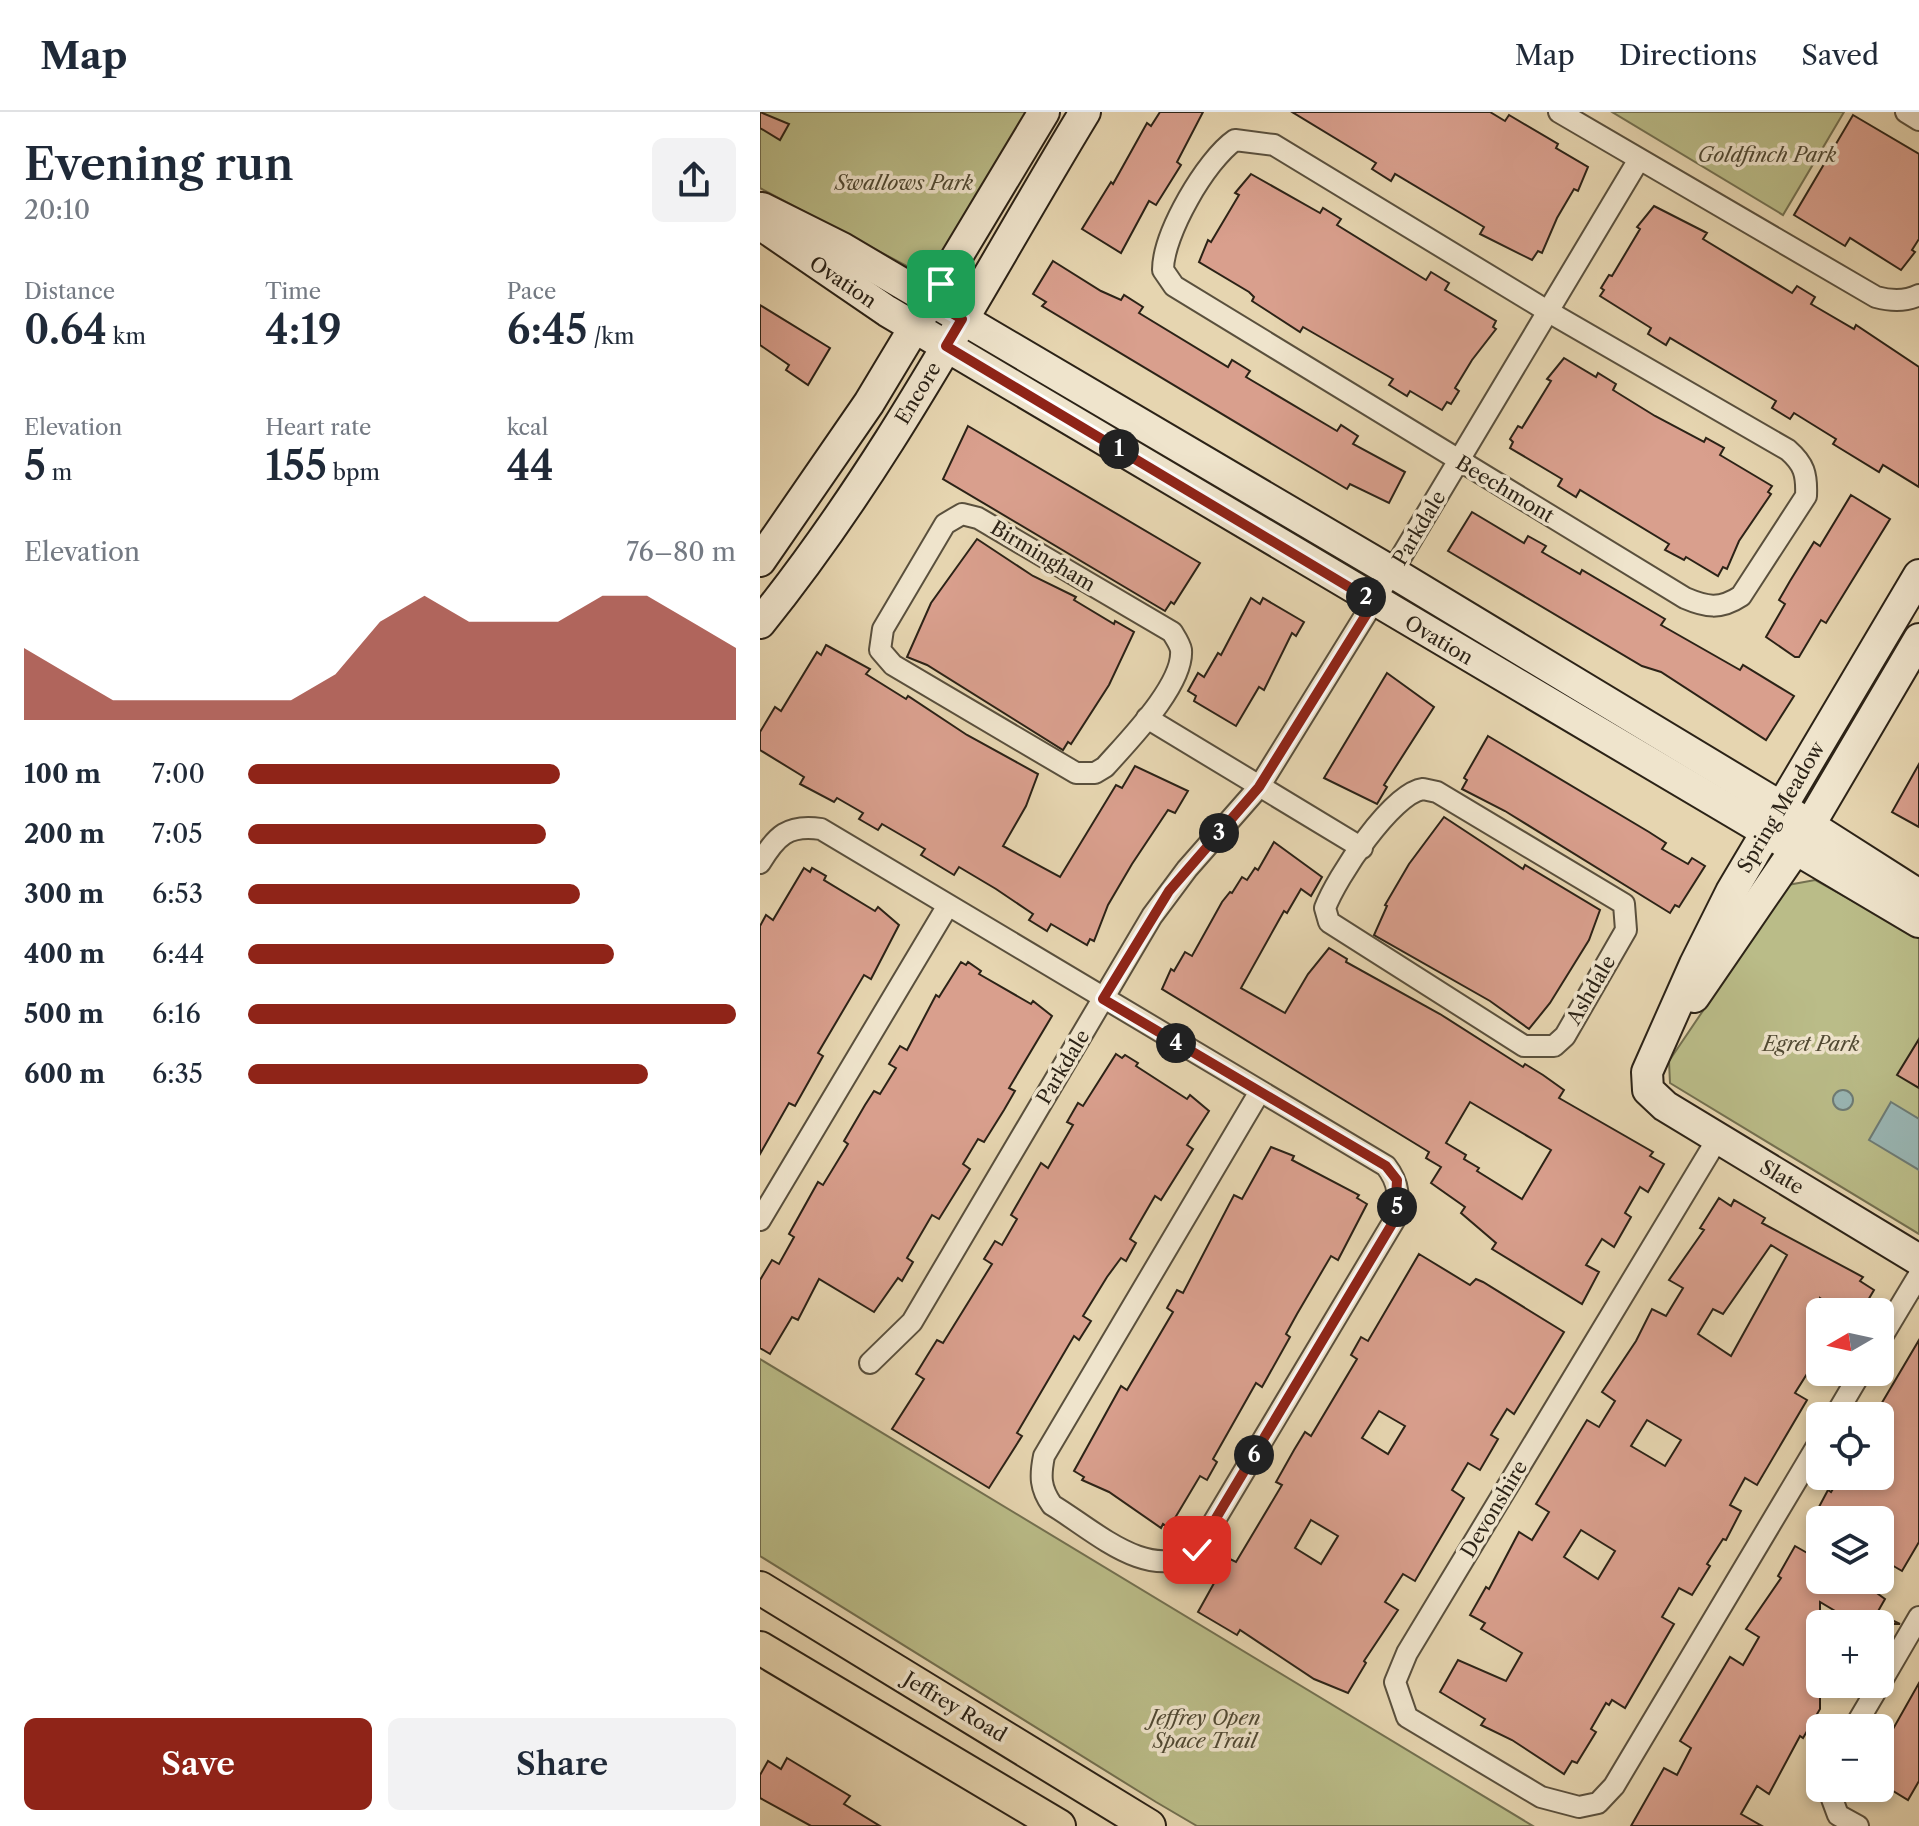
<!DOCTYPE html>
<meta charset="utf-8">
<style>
body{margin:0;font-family:"Libre Caslon Text",serif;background:#f2f2f3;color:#1f2937;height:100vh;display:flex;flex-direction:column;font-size:30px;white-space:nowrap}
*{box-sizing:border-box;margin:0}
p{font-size:26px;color:#747a83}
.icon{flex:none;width:44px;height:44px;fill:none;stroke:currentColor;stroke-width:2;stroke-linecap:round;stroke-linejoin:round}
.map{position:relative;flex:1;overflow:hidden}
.panel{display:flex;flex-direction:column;background:#fff;width:760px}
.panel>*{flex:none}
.needle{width:52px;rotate:261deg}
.controls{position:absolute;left:1046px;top:1186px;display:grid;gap:16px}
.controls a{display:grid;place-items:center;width:88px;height:88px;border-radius:12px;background:#fff;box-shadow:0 4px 12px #0003;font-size:40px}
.pin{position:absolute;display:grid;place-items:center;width:68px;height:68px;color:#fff;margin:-34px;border-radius:16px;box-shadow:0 4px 12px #0006}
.km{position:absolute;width:40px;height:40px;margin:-20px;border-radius:50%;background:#222;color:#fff;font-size:22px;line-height:40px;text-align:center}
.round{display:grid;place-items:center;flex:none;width:84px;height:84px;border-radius:12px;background:#f2f2f3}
.summary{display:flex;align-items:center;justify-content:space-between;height:136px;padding:0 24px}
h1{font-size:44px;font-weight:600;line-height:60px}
.figures{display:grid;grid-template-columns:repeat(3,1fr);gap:12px;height:136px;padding:8px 24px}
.figures div{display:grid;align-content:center}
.figures b{font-size:40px;font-weight:600}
.figures small{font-size:22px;font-weight:400}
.figures p{font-size:22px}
.chart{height:224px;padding:16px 24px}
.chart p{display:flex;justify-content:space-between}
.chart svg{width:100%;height:144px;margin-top:8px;fill:#8f2418;opacity:.7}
.action{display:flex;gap:16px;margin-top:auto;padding:16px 24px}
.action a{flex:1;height:92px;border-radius:12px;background:#8f2418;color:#fff;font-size:32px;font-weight:600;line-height:92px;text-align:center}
.action a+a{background:#f2f2f3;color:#1f2937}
ul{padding:0 24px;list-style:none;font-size:26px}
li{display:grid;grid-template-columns:128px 96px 1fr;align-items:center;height:60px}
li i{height:20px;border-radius:10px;background:#8f2418}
header{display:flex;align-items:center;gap:48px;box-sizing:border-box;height:112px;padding:0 40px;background:#fff;border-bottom:2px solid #e0e1e3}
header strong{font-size:38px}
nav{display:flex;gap:44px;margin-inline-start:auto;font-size:28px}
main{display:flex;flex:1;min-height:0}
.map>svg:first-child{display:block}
</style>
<header>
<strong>Map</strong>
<nav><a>Map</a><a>Directions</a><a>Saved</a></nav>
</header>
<main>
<section class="panel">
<div class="summary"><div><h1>Evening run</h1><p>20:10</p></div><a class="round"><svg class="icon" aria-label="share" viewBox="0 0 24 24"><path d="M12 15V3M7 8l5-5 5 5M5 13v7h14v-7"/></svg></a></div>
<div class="figures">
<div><p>Distance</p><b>0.64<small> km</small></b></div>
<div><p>Time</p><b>4:19</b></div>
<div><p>Pace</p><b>6:45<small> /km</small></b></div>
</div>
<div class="figures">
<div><p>Elevation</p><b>5<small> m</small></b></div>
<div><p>Heart rate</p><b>155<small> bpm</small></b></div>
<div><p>kcal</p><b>44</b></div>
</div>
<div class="chart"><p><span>Elevation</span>76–80 m</p>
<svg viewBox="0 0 160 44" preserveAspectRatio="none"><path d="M0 44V22L10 30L20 38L30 38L40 38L50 38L60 38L70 30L80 14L90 6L100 14L110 14L120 14L130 6L140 6L150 14L160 22V44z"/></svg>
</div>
<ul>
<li><b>100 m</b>7:00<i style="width:64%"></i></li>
<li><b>200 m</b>7:05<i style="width:61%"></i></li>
<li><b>300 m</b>6:53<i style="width:68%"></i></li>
<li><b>400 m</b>6:44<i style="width:75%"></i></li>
<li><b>500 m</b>6:16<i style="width:100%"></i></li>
<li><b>600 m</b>6:35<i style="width:82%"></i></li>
</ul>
<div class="action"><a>Save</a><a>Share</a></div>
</section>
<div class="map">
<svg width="1159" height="1714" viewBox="0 0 1159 1714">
<rect width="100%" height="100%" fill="#e6d5b0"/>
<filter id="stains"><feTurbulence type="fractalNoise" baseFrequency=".0025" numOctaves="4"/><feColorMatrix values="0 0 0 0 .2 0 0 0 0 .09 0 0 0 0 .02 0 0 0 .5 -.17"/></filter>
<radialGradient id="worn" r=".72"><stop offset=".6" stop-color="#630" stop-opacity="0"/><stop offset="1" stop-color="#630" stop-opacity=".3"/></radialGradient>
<g fill="#babc88" stroke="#737050" stroke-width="2">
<polygon points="0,0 271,0 178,155 156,159 0,76"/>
<polygon points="852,0 1084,0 1023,103"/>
<polygon points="1055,768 1159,826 1159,1122 910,971 909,949 1028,773"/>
<polygon points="0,1247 773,1714 437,1714 396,1690 0,1444"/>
</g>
<g fill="#99b6b4" stroke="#6d7b75" stroke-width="2">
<circle cx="1083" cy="988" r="10"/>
<polygon points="1131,990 1159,1007 1159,1058 1109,1028"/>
</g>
<g fill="#d99f8d" stroke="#2c2317" stroke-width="2" fill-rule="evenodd">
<polygon points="0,0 29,12 20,28 0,16"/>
<polygon points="400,0 443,0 417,50 421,53 396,93 389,89 361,141 322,117 351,70 353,72 387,11 391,14"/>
<polygon points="532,0 730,0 745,9 749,3 798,32 796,36 828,55 818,79 814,77 797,106 782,141 778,139 772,148 720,122 724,115 635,62 631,69 612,57 616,51"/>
<polygon points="1093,3 1159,42 1159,127 1152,138 1155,140 1141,158 1090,126 1085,134 1034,103"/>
<polygon points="491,62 560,101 563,96 581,107 577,113 666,168 671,160 689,171 685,178 736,209 733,215 736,217 712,248 695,276 699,279 691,292 687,290 682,298 650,279 647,284 629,273 633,267 543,215 540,220 492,189 494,185 489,180 439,150 448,128 451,130 479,83 475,81"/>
<polygon points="894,94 947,121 943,127 1032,181 1037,174 1055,185 1051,192 1094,217 1096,213 1159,255 1159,375 1123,353 1119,360 1073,332 1076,327 1034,301 1030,307 1012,296 1016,289 910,226 906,233 888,222 891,216 840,184 844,178 841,176 849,163 852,164 880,117 877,115"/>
<polygon points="293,149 341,179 361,188 364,183 383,195 379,201 468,255 472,248 490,259 486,265 577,319 581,313 598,324 593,332 645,360 629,391 590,372 587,377 282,194 286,190 273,182"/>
<polygon points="0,193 70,236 48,273 26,258 29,253 0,233"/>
<polygon points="804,246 836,265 838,261 856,272 853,278 895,304 944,330 946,326 964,336 960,343 1012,374 1008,380 1011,382 979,429 967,457 963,455 958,464 926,445 924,448 905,438 909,432 820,378 816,385 798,374 802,367 750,336 753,330 750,327 758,314 762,316 791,269 787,267"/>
<polygon points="208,314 440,451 414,492 411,490 405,499 183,367"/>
<polygon points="1091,383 1130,407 1066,511 1061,508 1039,545 1035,545 1006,525 1025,492 1019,488 1030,469 1054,430 1060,434"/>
<polygon points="712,400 764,431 768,424 786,434 782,440 820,462 822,458 905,507 901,513 980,558 983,553 1034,584 1006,628 901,560 882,554 688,439"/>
<polygon points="217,427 273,464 316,485 314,488 354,512 355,509 374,520 349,573 311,632 308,630 303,638 167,553 147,545 171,491"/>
<polygon points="491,486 500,492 503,486 544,510 536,524 532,521 504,578 499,575 476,614 434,589 436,584 428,579 438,561 444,565 458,541 461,543"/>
<polygon points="66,533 110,557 106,562 146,587 148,584 207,623 278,662 266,694 243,734 300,765 356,673 362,676 375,654 428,679 415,701 408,698 372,752 348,793 334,829 330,827 327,833 291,812 287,819 269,808 273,802 236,777 199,755 194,763 161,743 165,737 122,712 118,718 99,707 103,701 77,686 74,690 40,672 44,665 0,638 0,620 15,595 21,599 57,540 61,543"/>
<polygon points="627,561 674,595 624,673 627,675 617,692 564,666"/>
<polygon points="728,624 889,720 906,731 902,737 928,752 932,746 945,754 919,795 915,793 910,801 745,699 702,677 707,668 704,666"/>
<polygon points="1159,652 1159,715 1132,700"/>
<polygon points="684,705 763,757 765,753 840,798 829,828 790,891 769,917 730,889 614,823 627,794 625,793 649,752"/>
<path d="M 514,730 L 562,765 L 551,784 L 541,777 L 527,801 L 524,799 L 481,876 L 525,901 L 548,862 L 569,836 L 587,847 L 586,850 L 680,902 L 763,955 L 765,952 L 783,963 L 804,978 L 799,986 L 893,1040 L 890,1044 L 904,1052 L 888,1080 L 880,1075 L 865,1101 L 871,1105 L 854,1135 L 842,1127 L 826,1153 L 839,1160 L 822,1192 L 732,1137 L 736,1131 L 701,1101 L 705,1095 L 671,1071 L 681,1055 L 666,1046 L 669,1040 L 402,877 L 411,857 L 414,859 L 425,840 L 432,844 L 462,790 L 470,780 L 472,781 L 482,765 L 487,768 L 495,756 L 498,758 ZM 710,990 L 791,1038 L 762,1087 L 717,1059 L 719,1056 L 704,1047 L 706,1043 L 686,1031 Z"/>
<polygon points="44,756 50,760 52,756 66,764 64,768 115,799 118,795 139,813 111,867 104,863 58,941 63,944 35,994 29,991 0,1042 0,814 6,803 13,808"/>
<polygon points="201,850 206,853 208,850 221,859 219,862 271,892 273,889 292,904 249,976 255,979 244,998 224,1030 218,1027 203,1052 210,1057 179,1107 172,1103 147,1146 153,1150 142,1169 138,1166 114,1200 59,1167 38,1208 32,1205 10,1242 0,1236 0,1168 12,1148 19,1152 34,1125 29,1122 58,1070 63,1073 88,1032 84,1029 105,993 114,979 120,982 136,956 129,952 140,934 147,938 176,883 179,885"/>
<polygon points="1159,927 1159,976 1137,963"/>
<polygon points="356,942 362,946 365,943 378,951 376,954 427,987 430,983 449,999 427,1033 433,1037 401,1088 395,1084 370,1127 376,1131 366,1149 361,1146 347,1165 323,1204 331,1209 319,1228 314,1224 257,1321 262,1324 229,1376 132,1317 164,1267 156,1262 167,1244 177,1228 183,1231 232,1152 224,1147 235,1129 242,1133 257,1107 251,1103 281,1051 288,1056 313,1013 307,1010 318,991 323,994"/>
<polygon points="511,1035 534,1044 532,1048 599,1083 597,1086 607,1092 578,1148 571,1144 537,1202 526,1222 530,1225 502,1275 496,1271 453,1347 457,1350 447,1368 440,1364 409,1416 403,1412 401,1416 349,1380 322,1368 324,1365 314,1359 361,1274 367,1278 413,1200 407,1196 417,1178 423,1181 474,1083 482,1087"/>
<path d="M 959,1086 L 971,1094 L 974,1088 L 1005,1106 L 1002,1111 L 1103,1165 L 1100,1169 L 1114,1178 L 1101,1200 L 1082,1200 L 1060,1186 L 1060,1259 L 1052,1254 L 1035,1281 L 1047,1288 L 997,1373 L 985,1366 L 970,1393 L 981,1399 L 966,1428 L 963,1427 L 947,1452 L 950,1454 L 932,1483 L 919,1476 L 902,1505 L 914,1512 L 865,1596 L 852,1588 L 849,1593 L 846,1591 L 831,1617 L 836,1620 L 817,1651 L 812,1649 L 804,1662 L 752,1628 L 721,1613 L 725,1607 L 680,1580 L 698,1548 L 746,1569 L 762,1541 L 721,1517 L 725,1511 L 710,1503 L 726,1475 L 729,1477 L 759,1420 L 772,1428 L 789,1400 L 776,1392 L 827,1308 L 839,1315 L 855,1289 L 842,1280 L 876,1229 L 892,1197 L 906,1204 L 923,1176 L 909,1168 L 944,1118 L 940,1116 ZM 1011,1133 L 1027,1143 L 971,1244 L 938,1222 L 953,1197 L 963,1202 ZM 887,1308 L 921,1328 L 905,1354 L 871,1334 ZM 821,1418 L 855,1439 L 838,1467 L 804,1445 Z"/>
<path d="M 659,1142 L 710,1173 L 716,1167 L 723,1170 L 804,1220 L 754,1302 L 747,1297 L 731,1323 L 738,1327 L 720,1358 L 708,1351 L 692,1378 L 704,1386 L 655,1469 L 643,1462 L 625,1490 L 638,1498 L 604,1549 L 606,1551 L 588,1581 L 554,1567 L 480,1518 L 477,1523 L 438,1500 L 468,1446 L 476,1450 L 522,1373 L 516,1370 L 534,1338 L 545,1320 L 551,1324 L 597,1247 L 591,1243 L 601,1225 L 608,1229 ZM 619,1299 L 645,1314 L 628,1342 L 602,1326 ZM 551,1408 L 578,1424 L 561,1452 L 535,1436 Z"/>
<polygon points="1159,1228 1159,1430 1142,1459 1130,1452 1114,1479 1125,1487 1117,1501 1140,1512 1097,1512 1060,1490 1060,1597 1043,1626 1040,1624 1009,1682 997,1674 981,1702 1002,1714 871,1714 904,1656 917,1663 931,1636 920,1629 970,1545 983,1553 999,1525 986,1517 1021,1466 1018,1464 1035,1434 1049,1442 1060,1422 1060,1468 1120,1468 1120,1408 1052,1408 1068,1378 1071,1380 1081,1364 1120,1364 1120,1294"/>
<polygon points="1159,1571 1159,1669 1148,1688 1120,1671 1120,1640"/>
<polygon points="27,1646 90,1684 84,1692 120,1714 51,1714 0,1686 0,1663 8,1649 21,1657"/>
</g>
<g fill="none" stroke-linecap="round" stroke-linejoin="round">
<g stroke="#5a503d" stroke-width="24">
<g id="street">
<path d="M 799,0 L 1116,185 C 1131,189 1145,190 1159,183"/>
<polyline points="1146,0 1159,8"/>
<path d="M 475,28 L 514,33 L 789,200 L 1028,338 C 1044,352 1047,362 1046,384 L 981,484 C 960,498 946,495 925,486 L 414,174 L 403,158 C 403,122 446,48 475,28 Z"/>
<path d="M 202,402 L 218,406 L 412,520 C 415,525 420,532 421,538 C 424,573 367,630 345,655 L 335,661 L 316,661 L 133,553 L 120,538 L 123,517 L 185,412 Z"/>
<polyline points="387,606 602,736"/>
<path d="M 663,677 L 677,680 L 864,792 L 866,818 L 805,924 L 794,934 L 764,934 L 569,810 L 565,796 C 576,766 632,681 663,677 Z"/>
<path d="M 0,751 C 16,724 28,712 61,717 L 626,1054 C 640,1072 639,1085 635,1107 L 437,1438 C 390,1473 334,1418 292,1393 C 280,1376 280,1364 284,1344 L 499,981"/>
<polyline points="958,1026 647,1541 635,1570 647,1605 781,1685 819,1695 838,1691 854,1674 1060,1329"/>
<polyline points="0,1108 187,795"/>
<polyline points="1120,1228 1159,1163"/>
<polyline points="110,1251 152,1210 392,804 427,757 499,675 632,460 878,49"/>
<polyline points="1075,1304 1101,1260"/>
<polyline points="1120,1572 1159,1505"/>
<polyline points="1094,1616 1120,1572"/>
<polyline points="1068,1676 1078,1703 1098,1714"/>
</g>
</g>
<g stroke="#2c2317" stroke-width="34">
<g id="secondary">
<polyline points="2,96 82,136 632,460 1021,695 1159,783"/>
<polyline points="0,112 127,199 1159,810"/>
<polyline points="0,449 109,291 284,0"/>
<polyline points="1159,463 971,780 935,852 887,960 888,978 905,994 1159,1148"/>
<path d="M 0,511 C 127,354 220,173 325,0"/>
<polyline points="934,885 1035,738 1159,527"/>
</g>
</g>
<g stroke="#2c2317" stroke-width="36">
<g id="primary">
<polyline points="0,1476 389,1714"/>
<polyline points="0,1536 299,1714"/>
</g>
</g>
<use href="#street" stroke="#efe4cc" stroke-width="20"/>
<use href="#secondary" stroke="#efe4cc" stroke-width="30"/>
<use href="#primary" stroke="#e6d5b0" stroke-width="32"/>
</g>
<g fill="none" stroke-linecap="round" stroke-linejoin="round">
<g stroke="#fff" stroke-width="16">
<polyline id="route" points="181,172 171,189 202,207 186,234 614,490 499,675 409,779 343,887 626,1054 637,1068 635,1107 437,1438"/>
</g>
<use href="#route" stroke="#8f2418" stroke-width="10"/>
</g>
<g text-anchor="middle" stroke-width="7" stroke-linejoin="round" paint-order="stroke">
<g font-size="20" font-style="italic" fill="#504933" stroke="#efe4cc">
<text x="1007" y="50">Goldfinch Park</text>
<text x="144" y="78">Swallows Park</text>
<text x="1051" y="939">Egret Park</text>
<text x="445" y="1613">Jeffrey Open<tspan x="445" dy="23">Space Trail</tspan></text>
</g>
<g font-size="20" fill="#2c2317" stroke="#efe4cc">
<text transform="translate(83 170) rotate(34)" y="7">Ovation</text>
<text transform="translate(158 281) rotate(-59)" y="7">Encore</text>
<text transform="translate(745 377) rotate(31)" y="7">Beechmont</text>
<text transform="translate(659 416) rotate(-59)" y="7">Parkdale</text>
<text transform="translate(283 444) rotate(31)" y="7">Birmingham</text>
<text transform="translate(679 528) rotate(31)" y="7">Ovation</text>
<text transform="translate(1021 695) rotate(-59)" y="7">Spring Meadow</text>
<text transform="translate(831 878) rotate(-60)" y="7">Ashdale</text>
<text transform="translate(303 955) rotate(-59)" y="7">Parkdale</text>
<text transform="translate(1022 1065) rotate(31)" y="7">Slate</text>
<text transform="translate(734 1397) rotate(-59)" y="7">Devonshire</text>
<text transform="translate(195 1595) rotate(31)" y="7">Jeffrey Road</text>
</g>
</g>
<rect width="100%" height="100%" filter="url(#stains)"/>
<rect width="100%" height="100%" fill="url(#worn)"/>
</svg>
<div class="controls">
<a><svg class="needle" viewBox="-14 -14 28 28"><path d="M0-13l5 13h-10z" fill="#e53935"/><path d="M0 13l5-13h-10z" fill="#747a83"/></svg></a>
<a><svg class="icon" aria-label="locate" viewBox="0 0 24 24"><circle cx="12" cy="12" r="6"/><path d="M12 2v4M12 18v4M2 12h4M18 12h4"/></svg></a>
<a><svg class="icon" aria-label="layers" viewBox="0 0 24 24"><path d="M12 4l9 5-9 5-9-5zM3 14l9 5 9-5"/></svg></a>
<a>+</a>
<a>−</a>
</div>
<div class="pin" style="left:181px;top:172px;background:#1e9e55"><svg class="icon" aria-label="arrive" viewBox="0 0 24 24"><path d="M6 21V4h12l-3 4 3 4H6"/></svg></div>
<div class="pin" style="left:437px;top:1438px;background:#d93025"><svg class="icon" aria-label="check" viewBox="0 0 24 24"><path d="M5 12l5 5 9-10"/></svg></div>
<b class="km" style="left:359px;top:337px">1</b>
<b class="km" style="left:606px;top:485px">2</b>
<b class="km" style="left:459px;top:721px">3</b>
<b class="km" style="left:416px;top:931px">4</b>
<b class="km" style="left:637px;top:1095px">5</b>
<b class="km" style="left:494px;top:1343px">6</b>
</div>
</main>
